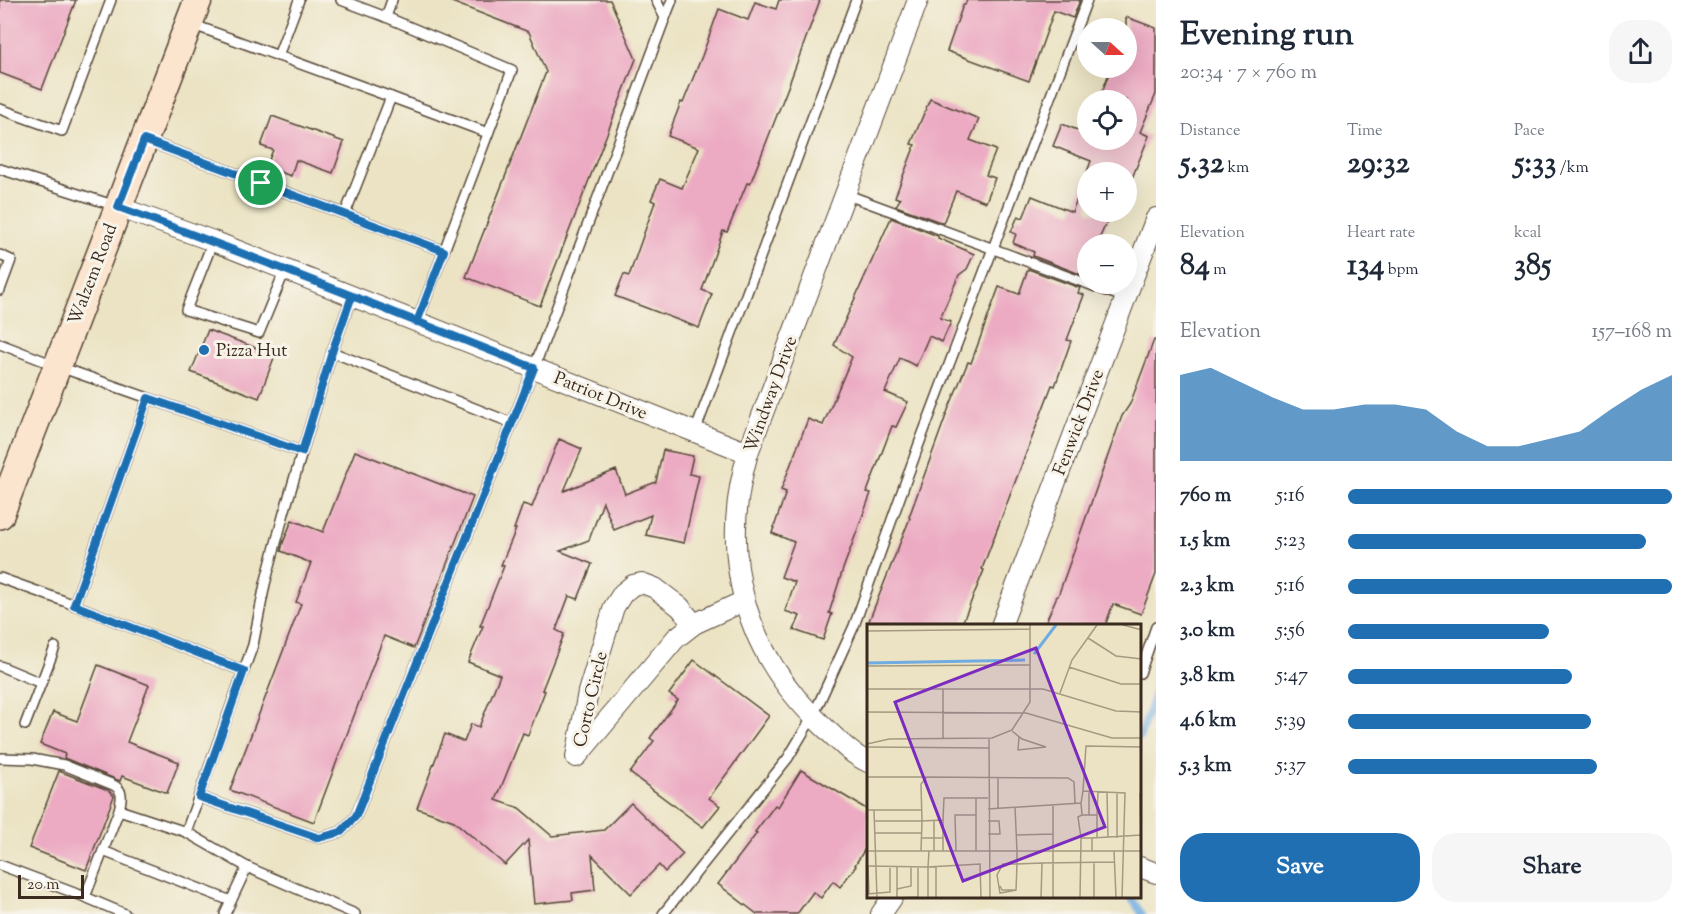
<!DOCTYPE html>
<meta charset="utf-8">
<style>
body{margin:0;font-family:"Sorts Mill Goudy",serif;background:#f6f6f7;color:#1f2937;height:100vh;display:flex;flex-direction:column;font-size:22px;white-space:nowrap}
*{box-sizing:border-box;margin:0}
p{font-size:20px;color:#747a83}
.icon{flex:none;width:33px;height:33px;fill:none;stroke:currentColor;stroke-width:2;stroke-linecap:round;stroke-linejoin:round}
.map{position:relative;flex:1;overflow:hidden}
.sheet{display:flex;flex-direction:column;background:#fff;width:540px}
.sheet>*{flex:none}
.needle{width:39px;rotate:111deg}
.fabs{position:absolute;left:1077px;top:18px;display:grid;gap:12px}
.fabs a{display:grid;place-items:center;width:60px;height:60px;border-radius:50%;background:#fff;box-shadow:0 6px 24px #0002;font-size:30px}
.scale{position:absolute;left:18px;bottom:15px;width:66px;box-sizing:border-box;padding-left:6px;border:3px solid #3b2a1e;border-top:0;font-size:16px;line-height:21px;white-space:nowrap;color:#3b2a1e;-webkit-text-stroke:4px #f7f3e8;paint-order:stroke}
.pin{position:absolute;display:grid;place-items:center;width:51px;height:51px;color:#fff;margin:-26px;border:3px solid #fff;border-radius:50%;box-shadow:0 2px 6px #0007}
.round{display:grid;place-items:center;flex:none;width:63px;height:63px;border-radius:24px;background:#f6f6f7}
.summary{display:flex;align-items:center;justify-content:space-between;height:102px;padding:0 24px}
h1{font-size:33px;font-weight:700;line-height:45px}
.figures{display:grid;grid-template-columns:repeat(3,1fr);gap:9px;height:102px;padding:6px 24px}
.figures div{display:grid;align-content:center}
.figures b{font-size:30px;font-weight:700}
.figures small{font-size:16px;font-weight:400}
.figures p{font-size:16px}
.chart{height:168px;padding:12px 24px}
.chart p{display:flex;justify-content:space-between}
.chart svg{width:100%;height:108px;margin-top:6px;fill:#1f6fb2;opacity:.7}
.cta{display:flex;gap:12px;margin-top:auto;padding:12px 24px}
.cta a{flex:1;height:69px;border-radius:24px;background:#1f6fb2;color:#fff;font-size:24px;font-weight:700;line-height:69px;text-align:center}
.cta a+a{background:#f6f6f7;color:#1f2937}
ul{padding:0 24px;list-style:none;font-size:20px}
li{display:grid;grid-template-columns:96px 72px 1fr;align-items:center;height:45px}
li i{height:15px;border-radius:8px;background:#1f6fb2}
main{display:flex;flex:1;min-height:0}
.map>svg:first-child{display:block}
</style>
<main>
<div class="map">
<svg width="1156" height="914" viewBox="0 0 1156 914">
<rect width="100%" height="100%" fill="#f7f3e8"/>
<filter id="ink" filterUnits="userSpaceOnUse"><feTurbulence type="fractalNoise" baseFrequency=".0167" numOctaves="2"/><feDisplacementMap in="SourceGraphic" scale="12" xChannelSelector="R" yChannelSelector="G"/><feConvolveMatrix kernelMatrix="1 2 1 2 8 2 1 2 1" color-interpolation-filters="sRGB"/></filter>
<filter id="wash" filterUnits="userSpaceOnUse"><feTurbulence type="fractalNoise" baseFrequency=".008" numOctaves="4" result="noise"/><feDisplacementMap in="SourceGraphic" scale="24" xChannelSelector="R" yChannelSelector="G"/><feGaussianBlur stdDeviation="1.35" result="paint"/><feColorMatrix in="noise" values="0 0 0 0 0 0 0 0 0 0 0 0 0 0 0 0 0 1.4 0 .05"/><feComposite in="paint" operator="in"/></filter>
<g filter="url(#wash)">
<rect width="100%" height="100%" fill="#ebe3c3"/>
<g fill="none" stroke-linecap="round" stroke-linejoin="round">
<g stroke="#70ace1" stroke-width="7">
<polyline points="1140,737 1156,689"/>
<polyline points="1131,898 1142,914"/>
</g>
</g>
<g id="blocks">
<g fill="#ecabc3">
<polygon points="0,0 76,0 42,89 0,73"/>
<polygon points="449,0 610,0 636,59 540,306 466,277 546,72 529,32 449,1"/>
<polygon points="779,0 820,0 788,87 750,184 747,183 727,232 723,231 702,290 712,294 699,328 615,296 624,274 629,276 655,202 651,200 660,179 682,188 699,148 668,136 681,102 683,103 702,56 719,9 748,20 755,2 776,9"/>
<polygon points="967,0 1080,0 1073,18 1054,11 1029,81 947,51 963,5 965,5"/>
<polygon points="1126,17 1156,28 1156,94 1140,132 1149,136 1132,178 1126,176 1126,172 1087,172 1091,161 1053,146 1062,124 1088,134 1088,140 1126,140 1126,100 1099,100 1111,68 1126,68"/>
<polygon points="930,99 979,119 970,140 996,150 986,175 995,178 986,202 956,191 943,223 896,206 900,199 895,197 915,145 911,144"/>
<polygon points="272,116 344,142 333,173 296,160 291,176 266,167 273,150 261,146"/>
<polygon points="1085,177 1088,177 1088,212 1111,212 1097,244 1088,244 1088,269 1085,276 1033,256 1034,252 1013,243 1016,234 1011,232 1018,216 1023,218 1032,196 1072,212"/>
<polygon points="891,218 938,236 938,238 974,254 967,269 959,275 940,318 951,322 942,342 929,336 916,366 900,358 885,392 908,402 896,427 892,426 867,492 871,493 843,569 829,613 832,614 823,640 794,630 800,616 785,611 795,582 781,577 794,542 772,533 786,492 781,490 808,419 823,425 852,357 834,345"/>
<polygon points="1028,269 1080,288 1078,293 1084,295 1067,340 1071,341 1055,386 1052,385 982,569 984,570 961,626 867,626 910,518 909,517 948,410 968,362 971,363 999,287 1019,294"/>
<polygon points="208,330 275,355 259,398 191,372"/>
<polygon points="1154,340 1156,340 1156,574 1141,614 1113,604 1105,626 1044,626 1057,596 1058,596 1122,416 1130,404"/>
<polygon points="559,439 582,449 564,491 616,470 625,494 656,482 663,450 693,456 689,474 699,476 684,543 646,535 651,515 614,530 603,502 589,540 560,551 592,564 578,599 569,596 556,630 564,634 542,690 545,691 528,735 523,733 496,800 519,808 552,836 604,830 631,803 683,854 665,872 659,865 631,894 592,855 595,890 572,893 573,900 534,904 528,840 505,865 454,821 417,808 445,734 464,742 471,724 479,727 500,675 468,662 483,626 480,626 504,566 501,565 516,529 514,529 523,504 532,507"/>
<polygon points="355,451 473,497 414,648 384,636 314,822 230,790 301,604 296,602 311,563 281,551 283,543 292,520 323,532"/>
<polygon points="694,660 769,716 709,798 720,806 703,827 630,773 654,741 650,738 678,700 669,694"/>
<polygon points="98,665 149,685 127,742 179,762 167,793 122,776 120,781 64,758 65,754 40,744 53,712 77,721"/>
<polygon points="801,770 868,810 868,844 855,865 856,866 840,887 833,881 821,898 813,892 797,914 757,914 718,884 757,833 755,832 775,805 778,807"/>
<polygon points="59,771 108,790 114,796 86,870 29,848"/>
</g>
</g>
</g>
<g filter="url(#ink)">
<use href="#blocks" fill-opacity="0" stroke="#554637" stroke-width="1.5"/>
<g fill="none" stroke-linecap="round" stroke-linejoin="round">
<g stroke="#554637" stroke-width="12">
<g id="lane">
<polyline points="341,0 386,17"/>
<polyline points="392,0 386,17 512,70 444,251"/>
<polyline points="665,18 672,0"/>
<polyline points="191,24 391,97 345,214 444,251 417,322"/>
<polyline points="278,56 299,0"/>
<polyline points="391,97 488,133"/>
<polyline points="0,109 62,131 111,0"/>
<polyline points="147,141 345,214"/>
<polyline points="0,169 116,206"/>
<polyline points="845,194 1126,298"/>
<polyline points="213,241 186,310 259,333 285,270"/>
<polyline points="0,255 11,260 0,290"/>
<polyline points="0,344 57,366 302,452"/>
<polyline points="332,352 512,423"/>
<polyline points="695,432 856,0"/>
<polyline points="0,578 64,601 244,671"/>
<polyline points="74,605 148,398"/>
<polyline points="0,666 41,683"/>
<polyline points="1140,673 1156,627"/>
<polyline points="25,725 55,647"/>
<path d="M 0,758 L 32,759 L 64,765 L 111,784 C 124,789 122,798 119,810"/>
<polyline points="199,797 319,838 341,832 356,816 534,368 665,18 656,0"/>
<polyline points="103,851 231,901"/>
<polyline points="0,865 85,897 119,810 186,832"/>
<polyline points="247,867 355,914"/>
<polyline points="85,897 125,914"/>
<polyline points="225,914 247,867 186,832 253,645 265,584 284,513 332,352 352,296"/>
<polyline points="663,914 788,758 813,716 854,626 919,444 1087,0"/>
</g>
</g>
<g stroke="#554637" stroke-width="22">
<g id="street">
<polyline points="118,207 213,241 748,453"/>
<polyline points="1001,626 1156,218"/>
<polyline points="578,755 676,638 694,624 744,601"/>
<polyline points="576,757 588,692 614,607 623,593 633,585 642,583 655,588 680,607 694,624"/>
<path d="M 868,762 C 850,754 836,738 822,725 C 744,652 718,555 748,453 L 918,0"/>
<polyline points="1140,867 1156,873"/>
<polyline points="881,914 892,898"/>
</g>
</g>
<g stroke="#554637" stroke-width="30">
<polyline id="secondary" points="0,515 198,0"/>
</g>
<use href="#lane" stroke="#fff" stroke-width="9"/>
<use href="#street" stroke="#fff" stroke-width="20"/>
<use href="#secondary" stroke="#fce5cf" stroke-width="27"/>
</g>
</g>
<g fill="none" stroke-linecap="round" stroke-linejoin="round" filter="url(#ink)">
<g stroke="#fff" stroke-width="12">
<path id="route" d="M 261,183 L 444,251 L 417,322 L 352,296 L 332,352 L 302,452 L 148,398 L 74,605 L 244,671 L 199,797 L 319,838 L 341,832 L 356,816 L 534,368 C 396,313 258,258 118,207 L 144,140 L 261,183"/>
</g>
<use href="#route" stroke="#1f6fb2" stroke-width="8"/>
</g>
<circle fill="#1f6fb2" stroke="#f7f3e8" stroke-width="2" cx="204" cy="350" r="6"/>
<g text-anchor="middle" stroke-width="6" stroke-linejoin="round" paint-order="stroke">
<g font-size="18" fill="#3b2a1e" stroke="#f7f3e8">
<text transform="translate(92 274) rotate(-69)" y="6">Walzem Road</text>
<text transform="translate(770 394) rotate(-70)" y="6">Windway Drive</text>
<text transform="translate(601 395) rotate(22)" y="6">Patriot Drive</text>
<text transform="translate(1078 422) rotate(-69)" y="6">Fenwick Drive</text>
<text transform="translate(590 699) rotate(-77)" y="6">Corto Circle</text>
</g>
<g font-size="18" fill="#3b2a1e" stroke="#f7f3e8" text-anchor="start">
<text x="216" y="356">Pizza Hut</text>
</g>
</g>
<g transform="translate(867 624)">
<rect width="274" height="274" fill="#ebe3c3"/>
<path fill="none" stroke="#70ace1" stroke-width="3" d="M 167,30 L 189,1M 0,39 L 158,36"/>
<path fill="none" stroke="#a59981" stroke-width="1.5" d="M 256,1 L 275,6M 0,7 L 163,5M 221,14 L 249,32 L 275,35M 0,42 L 163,41M 202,43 L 254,60 L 275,60M 0,65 L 176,65 L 249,87 L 275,88M 76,65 L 76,115M 193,69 L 205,36 L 230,1M 0,88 L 159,89 L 245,114 L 275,114M 145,107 L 155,115 L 179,123M 152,113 L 151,126 L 179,123M 122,114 L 123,274M 0,120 L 22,115 L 125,114 L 145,106 L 163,78 L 163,1M 0,123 L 122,124M 0,153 L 59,153M 216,167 L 219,122 L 275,123M 240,168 L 241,214M 250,169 L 250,214M 273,169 L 274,211M 214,179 L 215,191 L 230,191 L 230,214M 186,180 L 186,274M 148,183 L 150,227 L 150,240 L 149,266 L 133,269 L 130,251 L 136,240 L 150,240 L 175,239 L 247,238M 121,185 L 214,179 L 216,167 L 258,169 L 255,274M 131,185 L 131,153M 0,186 L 7,186 L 10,274M 7,186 L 54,186M 109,191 L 109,227M 222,191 L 222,168M 230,191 L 231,168M 7,197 L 55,197 L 54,160 L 60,153 L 201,154 L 207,158 L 208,179M 8,209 L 54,209M 121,210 L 133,210 L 132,197 L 121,197M 149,211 L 186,210M 54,214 L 76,214M 214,214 L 211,193 L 215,191M 0,227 L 275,227M 54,227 L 55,197 L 76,196 L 77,174 L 109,174M 67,227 L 67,197M 76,227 L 76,196M 89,227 L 88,191 L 109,191 L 109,174 L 121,174M 225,227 L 225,214 L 275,211M 247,227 L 249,274M 227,239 L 227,274M 0,242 L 61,243 L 62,227M 1,242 L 2,270M 69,243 L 69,274M 133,262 L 135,266 L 149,266M 30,265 L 44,262 L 44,243M 0,270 L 23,268 L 23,244M 30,273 L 30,243M 29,274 L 51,273 L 51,244M 61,274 L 61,243 L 113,240 L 114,274M 174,274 L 175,239M 213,274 L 214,214 L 225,214"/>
<path fill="#7b2cbf" fill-opacity="0.15" stroke="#7b2cbf" stroke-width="3" d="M 169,24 L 238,203 L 96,257 L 28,78 Z"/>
<rect width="274" height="274" fill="none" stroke="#3b2a1e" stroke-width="3"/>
</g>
</svg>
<div class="fabs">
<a><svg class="needle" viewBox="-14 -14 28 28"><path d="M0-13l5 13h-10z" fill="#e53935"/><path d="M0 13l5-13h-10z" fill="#747a83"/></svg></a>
<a><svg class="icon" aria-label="locate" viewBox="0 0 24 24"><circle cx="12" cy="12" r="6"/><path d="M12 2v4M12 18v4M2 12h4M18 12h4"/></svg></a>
<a>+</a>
<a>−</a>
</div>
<div class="scale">20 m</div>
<div class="pin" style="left:261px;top:183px;background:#1e9e55"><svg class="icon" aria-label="arrive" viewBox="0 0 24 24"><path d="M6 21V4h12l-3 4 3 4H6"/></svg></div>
</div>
<section class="sheet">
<div class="summary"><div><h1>Evening run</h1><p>20:34 · 7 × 760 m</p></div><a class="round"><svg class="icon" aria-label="share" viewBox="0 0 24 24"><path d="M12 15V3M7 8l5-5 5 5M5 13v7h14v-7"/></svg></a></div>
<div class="figures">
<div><p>Distance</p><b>5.32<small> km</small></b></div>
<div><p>Time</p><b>29:32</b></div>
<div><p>Pace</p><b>5:33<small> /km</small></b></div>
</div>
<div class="figures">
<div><p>Elevation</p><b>84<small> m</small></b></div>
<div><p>Heart rate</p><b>134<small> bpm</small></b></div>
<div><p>kcal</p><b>385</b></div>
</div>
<div class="chart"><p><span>Elevation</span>157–168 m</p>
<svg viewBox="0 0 160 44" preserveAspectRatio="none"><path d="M0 44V9L10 6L20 12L30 18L40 23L50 23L60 21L70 21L80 23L90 32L100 38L110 38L120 35L130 32L140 23L150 15L160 9V44z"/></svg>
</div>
<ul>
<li><b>760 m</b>5:16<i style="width:100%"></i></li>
<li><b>1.5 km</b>5:23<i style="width:92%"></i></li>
<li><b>2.3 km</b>5:16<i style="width:100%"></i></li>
<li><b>3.0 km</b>5:56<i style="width:62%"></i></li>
<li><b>3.8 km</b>5:47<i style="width:69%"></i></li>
<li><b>4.6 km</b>5:39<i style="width:75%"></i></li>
<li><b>5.3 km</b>5:37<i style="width:77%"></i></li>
</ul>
<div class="cta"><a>Save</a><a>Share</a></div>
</section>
</main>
